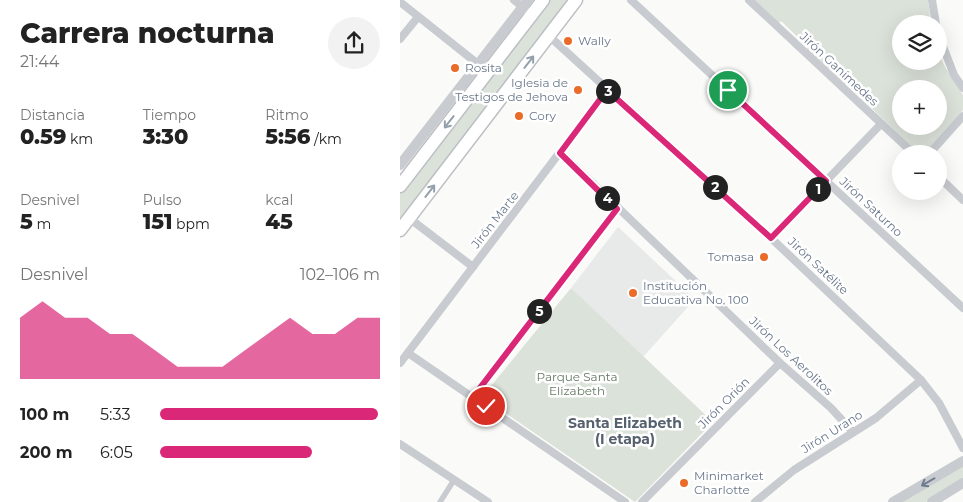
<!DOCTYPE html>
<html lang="es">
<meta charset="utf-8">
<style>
body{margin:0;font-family:Montserrat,sans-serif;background:#f2f2f2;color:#222;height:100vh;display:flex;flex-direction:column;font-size:19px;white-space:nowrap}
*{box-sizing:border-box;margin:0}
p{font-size:16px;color:#767676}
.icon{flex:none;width:28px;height:28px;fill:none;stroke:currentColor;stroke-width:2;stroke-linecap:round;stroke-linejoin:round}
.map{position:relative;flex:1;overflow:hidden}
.drawer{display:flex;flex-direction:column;background:#fff;width:400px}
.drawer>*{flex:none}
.fabs{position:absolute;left:492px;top:15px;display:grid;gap:10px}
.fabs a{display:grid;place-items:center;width:55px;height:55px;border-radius:50%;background:#fff;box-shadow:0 5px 20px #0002;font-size:25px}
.pin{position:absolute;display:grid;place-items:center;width:42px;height:42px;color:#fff;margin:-21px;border:2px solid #fff;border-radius:50%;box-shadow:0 1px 5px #0007}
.km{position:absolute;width:25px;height:25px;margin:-12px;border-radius:50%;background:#222;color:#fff;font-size:14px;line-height:25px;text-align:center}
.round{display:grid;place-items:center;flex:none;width:52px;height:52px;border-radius:26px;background:#f2f2f2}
.headline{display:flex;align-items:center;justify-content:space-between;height:85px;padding:0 20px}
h1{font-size:28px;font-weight:800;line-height:38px}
.figures{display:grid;grid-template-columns:repeat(3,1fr);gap:8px;height:85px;padding:5px 20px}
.figures div{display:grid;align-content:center}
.figures b{font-size:21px;font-weight:800}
.figures small{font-size:14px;font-weight:400}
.figures p{font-size:14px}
.chart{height:140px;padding:10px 20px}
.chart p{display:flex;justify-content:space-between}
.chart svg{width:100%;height:90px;margin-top:5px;fill:#db2777;opacity:.7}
ul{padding:0 20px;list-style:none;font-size:16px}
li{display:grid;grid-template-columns:80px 60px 1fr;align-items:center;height:38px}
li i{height:12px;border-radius:6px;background:#db2777}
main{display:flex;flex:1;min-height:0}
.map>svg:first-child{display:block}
</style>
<main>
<section class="drawer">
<div class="headline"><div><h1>Carrera nocturna</h1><p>21:44</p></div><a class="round"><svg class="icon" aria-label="share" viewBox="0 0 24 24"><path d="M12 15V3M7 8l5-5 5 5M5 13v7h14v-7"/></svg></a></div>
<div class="figures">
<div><p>Distancia</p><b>0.59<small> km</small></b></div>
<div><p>Tiempo</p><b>3:30</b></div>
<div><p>Ritmo</p><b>5:56<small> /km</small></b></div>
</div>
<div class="figures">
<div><p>Desnivel</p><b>5<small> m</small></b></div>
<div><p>Pulso</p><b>151<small> bpm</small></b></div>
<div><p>kcal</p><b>45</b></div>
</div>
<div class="chart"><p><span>Desnivel</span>102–106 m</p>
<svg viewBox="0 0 160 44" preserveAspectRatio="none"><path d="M0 44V14L10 6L20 14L30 14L40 22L50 22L60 30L70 38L80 38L90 38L100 30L110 22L120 14L130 22L140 22L150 14L160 14V44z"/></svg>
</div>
<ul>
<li><b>100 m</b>5:33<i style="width:99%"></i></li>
<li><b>200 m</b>6:05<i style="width:69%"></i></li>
</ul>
</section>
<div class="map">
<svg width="563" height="502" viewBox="0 0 563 502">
<rect width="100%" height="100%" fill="#fafaf8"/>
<polygon fill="#e8e9e9" points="218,227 295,299 243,357 171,288"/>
<g fill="#dbe2d9" fill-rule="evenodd">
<polygon points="150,0 171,0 0,223 0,193"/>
<path d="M 352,0 L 528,0 L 531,24 L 501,24 L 501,61 L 539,61 L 539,54 L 545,67 L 563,95 L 563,110 L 524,154 L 519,154 L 447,84 L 444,86 L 406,51 L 408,47 L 381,21 L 378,24 ZM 501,89 L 539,89 L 539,126 L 501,126 Z"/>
<polygon points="171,288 313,422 235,502 82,397"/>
<polygon points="563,466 563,480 526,502 501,502"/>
</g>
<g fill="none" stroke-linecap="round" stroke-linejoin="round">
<g stroke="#bbbec3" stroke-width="15">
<g id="primary">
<polyline points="0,186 143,0"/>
<polyline points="0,230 176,0"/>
</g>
</g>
<polyline stroke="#c8cbcf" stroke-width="5.5" points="40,502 54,480"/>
<g stroke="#c8cbcf" stroke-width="8">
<polyline points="114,0 126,10"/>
<polyline points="231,0 563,308"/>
<polyline points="349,0 514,154"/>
<polyline points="532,0 536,24"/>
<polyline points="0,2 88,72"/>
<polyline points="149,36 371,238 521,380 539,403 563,448"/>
<polyline points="539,36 554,75 563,88"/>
<polyline points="0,39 18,17"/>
<polyline points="161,153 380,363 431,408 452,431"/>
<polyline points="529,154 563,116"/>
<polyline points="539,177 563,200"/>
<polyline points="9,218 73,267"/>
<polyline points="371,238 481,124"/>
<polyline points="8,353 225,502"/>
<polyline points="0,363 207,90"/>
<polyline points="73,397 217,209"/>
<polyline points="0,444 88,502"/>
<polyline points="242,502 380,363"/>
<polyline points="355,502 394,470 476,418 521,380"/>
</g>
<g stroke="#c8cbcf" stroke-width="10">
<polyline points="0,165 128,0"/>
<polyline points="493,502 563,461"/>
<polyline points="532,502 563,483"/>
</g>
<use href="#primary" stroke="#fff" stroke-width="12"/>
</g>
<defs><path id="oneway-shaft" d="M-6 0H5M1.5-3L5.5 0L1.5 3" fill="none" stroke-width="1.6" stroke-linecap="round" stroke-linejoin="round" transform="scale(1.25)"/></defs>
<g stroke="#95a0ad">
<use href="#oneway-shaft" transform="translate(129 62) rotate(-52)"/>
<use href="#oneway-shaft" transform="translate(49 122) rotate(128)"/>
<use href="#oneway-shaft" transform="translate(30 191) rotate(-52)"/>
</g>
<use stroke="#6d7b8d" href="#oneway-shaft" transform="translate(528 482) rotate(150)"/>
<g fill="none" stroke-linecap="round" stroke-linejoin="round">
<g stroke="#fff" stroke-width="10">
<polyline id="route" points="86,406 73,397 217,209 160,153 207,90 371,238 426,181 328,90"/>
</g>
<use href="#route" stroke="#db2777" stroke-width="6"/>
</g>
<g fill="#ea6c28" stroke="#fff" stroke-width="2">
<circle cx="168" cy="41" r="5"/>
<circle cx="55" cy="68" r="5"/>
<circle cx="178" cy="90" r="5"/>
<circle cx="119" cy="116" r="5"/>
<circle cx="364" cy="257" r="5"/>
<circle cx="233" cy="293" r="5"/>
<circle cx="284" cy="483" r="5"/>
</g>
<g text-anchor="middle" stroke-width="5" stroke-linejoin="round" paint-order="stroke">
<g font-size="12" fill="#68778a" stroke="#fff" text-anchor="start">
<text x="178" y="45">Wally</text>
<text x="65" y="72">Rosita</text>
<text x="168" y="87" text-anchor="end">Iglesia de<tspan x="168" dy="14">Testigos de Jehova</tspan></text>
<text x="129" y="120">Cory</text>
<text x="354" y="261" text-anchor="end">Tomasa</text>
<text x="243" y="290">Institución<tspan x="243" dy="14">Educativa No. 100</tspan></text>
<text x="294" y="480">Minimarket<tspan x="294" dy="14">Charlotte</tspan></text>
</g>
<g font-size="12" fill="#68778a" stroke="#fff">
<text transform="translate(439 69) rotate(43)" y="4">Jirón Ganímedes</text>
<text transform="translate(471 207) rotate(43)" y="4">Jirón Saturno</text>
<text transform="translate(95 220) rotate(-52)" y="4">Jirón Marte</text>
<text transform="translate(418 266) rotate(43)" y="4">Jirón Satélite</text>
<text transform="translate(391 356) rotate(43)" y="4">Jirón Los Aerolitos</text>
<text transform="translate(324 403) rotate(-45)" y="4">Jirón Orión</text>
<text transform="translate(432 432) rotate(-32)" y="4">Jirón Urano</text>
</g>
<g font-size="12" fill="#657b63" stroke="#fff">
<text x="177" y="381">Parque Santa<tspan x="177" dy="14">Elizabeth</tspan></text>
</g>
<g font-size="14" font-weight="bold" fill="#56616f" stroke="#fff">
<text x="225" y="428">Santa Elizabeth<tspan x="225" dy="16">(I etapa)</tspan></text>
</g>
</g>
</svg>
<div class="fabs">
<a><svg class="icon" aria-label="layers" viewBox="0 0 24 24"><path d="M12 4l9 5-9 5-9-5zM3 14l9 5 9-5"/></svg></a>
<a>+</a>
<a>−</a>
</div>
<div class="pin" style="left:328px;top:90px;background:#1e9e55"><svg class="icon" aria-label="arrive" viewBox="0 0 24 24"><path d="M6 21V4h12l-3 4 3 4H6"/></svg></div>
<div class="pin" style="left:86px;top:406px;background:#d93025"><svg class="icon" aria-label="check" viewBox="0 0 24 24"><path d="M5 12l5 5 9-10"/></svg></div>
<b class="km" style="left:418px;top:189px">1</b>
<b class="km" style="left:315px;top:187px">2</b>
<b class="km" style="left:208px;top:91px">3</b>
<b class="km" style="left:207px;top:198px">4</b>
<b class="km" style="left:139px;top:311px">5</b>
</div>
</main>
